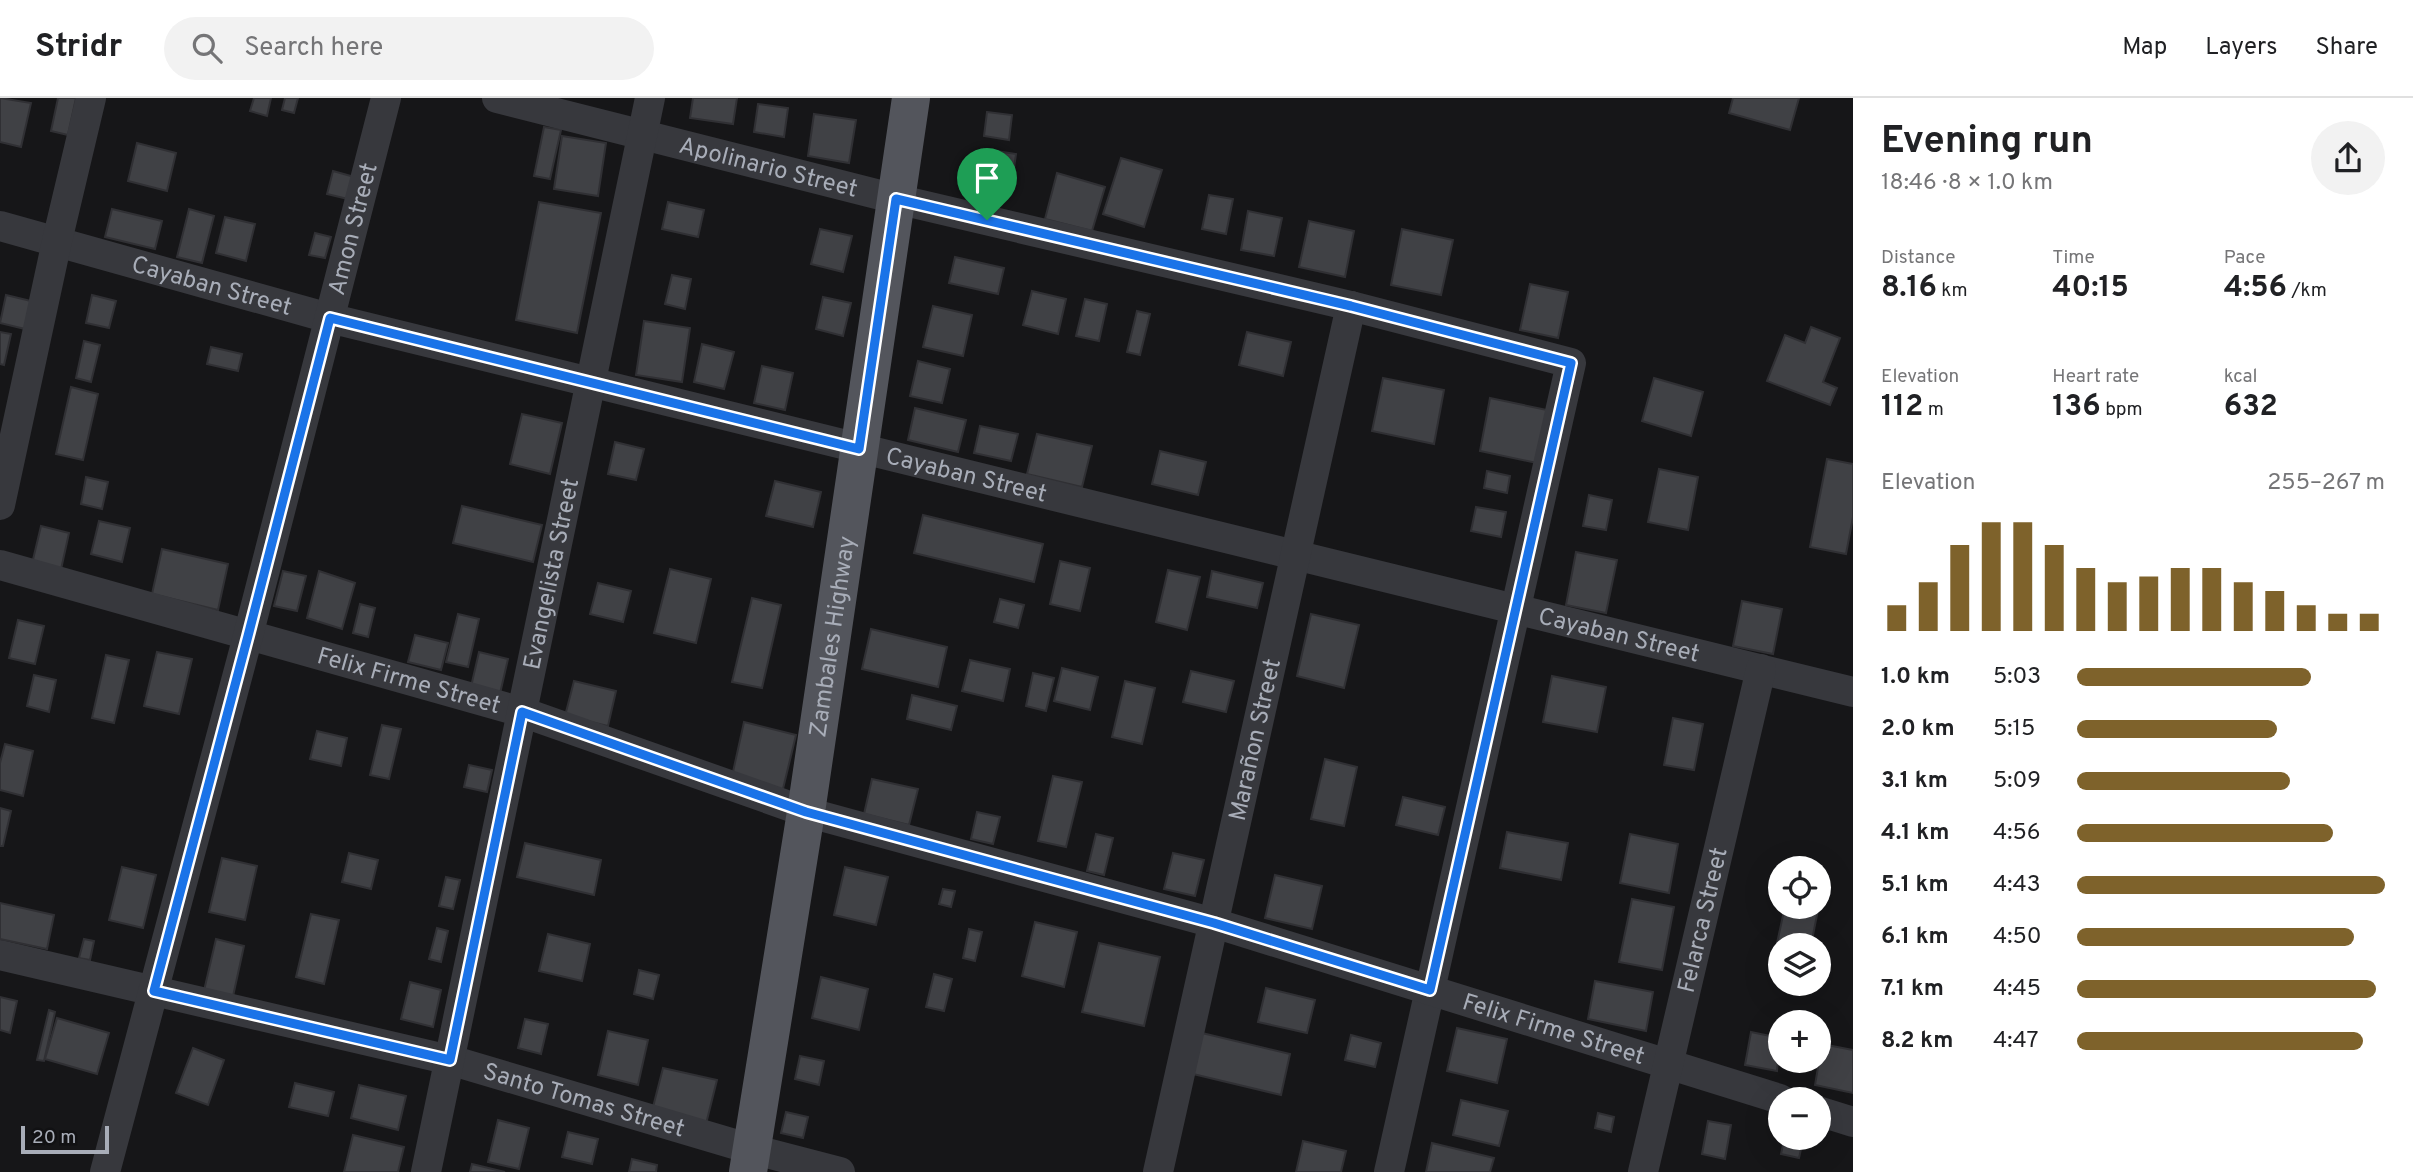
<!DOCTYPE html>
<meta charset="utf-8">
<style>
body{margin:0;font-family:Overpass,sans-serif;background:#f2f2f2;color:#202124;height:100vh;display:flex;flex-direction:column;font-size:26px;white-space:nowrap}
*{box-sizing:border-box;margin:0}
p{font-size:23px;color:#757577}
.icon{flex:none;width:38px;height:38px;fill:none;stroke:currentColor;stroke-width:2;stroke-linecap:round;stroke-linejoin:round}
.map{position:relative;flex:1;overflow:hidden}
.panel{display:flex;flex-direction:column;background:#fff;width:560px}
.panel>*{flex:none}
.controls{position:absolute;left:1768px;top:758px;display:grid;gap:14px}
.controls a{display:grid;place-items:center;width:63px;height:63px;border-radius:50%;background:#fff;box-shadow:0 7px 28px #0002;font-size:35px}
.scale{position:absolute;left:21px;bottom:18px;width:88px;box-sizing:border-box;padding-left:7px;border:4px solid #a8adb8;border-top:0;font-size:19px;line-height:24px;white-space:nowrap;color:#a8adb8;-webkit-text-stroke:5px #111113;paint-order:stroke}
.pin{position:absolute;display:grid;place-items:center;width:60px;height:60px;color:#fff;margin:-72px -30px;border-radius:50% 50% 50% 0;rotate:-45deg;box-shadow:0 0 7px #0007}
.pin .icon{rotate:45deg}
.round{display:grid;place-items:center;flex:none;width:74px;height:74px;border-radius:37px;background:#f2f2f2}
.head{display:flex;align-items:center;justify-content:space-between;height:119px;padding:0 28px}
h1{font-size:38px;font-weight:700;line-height:52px}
.figures{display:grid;grid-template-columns:repeat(3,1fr);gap:10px;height:119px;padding:7px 28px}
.figures div{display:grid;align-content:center}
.figures b{font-size:30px;font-weight:700}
.figures small{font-size:19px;font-weight:400}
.figures p{font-size:19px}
.chart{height:196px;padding:14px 28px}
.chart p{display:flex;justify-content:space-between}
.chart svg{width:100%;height:126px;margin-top:7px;stroke:#7e622b;stroke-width:6}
ul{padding:0 28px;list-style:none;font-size:23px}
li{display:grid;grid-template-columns:112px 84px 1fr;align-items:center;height:52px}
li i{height:18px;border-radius:9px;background:#7e622b}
header{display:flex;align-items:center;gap:42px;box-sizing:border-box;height:98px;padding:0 35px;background:#fff;border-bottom:2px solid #e0e0e0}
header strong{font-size:33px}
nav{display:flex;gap:38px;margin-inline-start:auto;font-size:24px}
.search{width:490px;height:63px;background:#f2f2f2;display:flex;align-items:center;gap:18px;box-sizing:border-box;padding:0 24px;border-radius:38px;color:#757577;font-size:26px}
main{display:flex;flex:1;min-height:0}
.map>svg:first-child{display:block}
</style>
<header>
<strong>Stridr</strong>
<div class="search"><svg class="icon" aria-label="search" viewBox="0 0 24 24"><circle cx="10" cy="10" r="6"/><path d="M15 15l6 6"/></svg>Search here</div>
<nav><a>Map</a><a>Layers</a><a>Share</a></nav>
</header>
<main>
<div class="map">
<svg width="1853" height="1074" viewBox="0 0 1853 1074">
<rect width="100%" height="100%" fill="#161618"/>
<g fill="#404145" stroke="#303034" stroke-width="2">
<polygon points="0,0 31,5 21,49 0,44"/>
<polygon points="58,0 76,0 68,37 51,33"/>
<polygon points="254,0 271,0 267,18 250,13"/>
<polygon points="285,0 298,0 294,15 282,12"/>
<polygon points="693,0 737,0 733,26 690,20"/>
<polygon points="1733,0 1799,0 1790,32 1729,15"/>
<polygon points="758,6 788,10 784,39 754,34"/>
<polygon points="987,14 1012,17 1009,42 984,38"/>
<polygon points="814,16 856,22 849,65 808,58"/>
<polygon points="544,29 561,32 550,81 534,78"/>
<polygon points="562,38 606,45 598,98 554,91"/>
<polygon points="137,45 176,55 167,93 128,83"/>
<polygon points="984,51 1016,56 1012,84 980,79"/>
<polygon points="1121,60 1162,72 1144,129 1103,116"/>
<polygon points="333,73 358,80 352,102 327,96"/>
<polygon points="1057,75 1105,89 1092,133 1045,121"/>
<polygon points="1209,97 1233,101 1226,136 1202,131"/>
<polygon points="539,104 601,115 577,235 516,222"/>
<polygon points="668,104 704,112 698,139 662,131"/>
<polygon points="112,111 162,123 155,151 105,139"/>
<polygon points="189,111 214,118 202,165 177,159"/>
<polygon points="1248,113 1282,120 1274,158 1241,152"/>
<polygon points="225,119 255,126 246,163 216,155"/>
<polygon points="1309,123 1354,133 1345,179 1299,169"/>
<polygon points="820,131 852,138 843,174 811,166"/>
<polygon points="1402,131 1453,142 1441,197 1391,187"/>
<polygon points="315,135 331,139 325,160 309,157"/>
<polygon points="955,159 1004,170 998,196 949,185"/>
<polygon points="672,177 691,181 685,211 665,206"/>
<polygon points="1530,186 1568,194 1558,240 1520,232"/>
<polygon points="1032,193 1066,201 1058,236 1023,227"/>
<polygon points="6,197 31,203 25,231 0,225"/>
<polygon points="92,197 116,203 109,230 86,225"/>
<polygon points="823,199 851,205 843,238 816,231"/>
<polygon points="1085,201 1107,206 1099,243 1076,238"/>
<polygon points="933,208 972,217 963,258 923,249"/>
<polygon points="1137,213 1150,216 1140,257 1127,254"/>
<polygon points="644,223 690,230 682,284 636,277"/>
<polygon points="1811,229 1840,240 1823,284 1837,290 1830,307 1767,283 1785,237 1805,245"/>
<polygon points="0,234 11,236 4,267 0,266"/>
<polygon points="1247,234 1291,244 1283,278 1239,267"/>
<polygon points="84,243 100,247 91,284 76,280"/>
<polygon points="702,246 734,254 724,291 694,284"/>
<polygon points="211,249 242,256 238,273 207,266"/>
<polygon points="918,263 950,271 942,305 910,298"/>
<polygon points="762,268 793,275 785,312 754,305"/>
<polygon points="1383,280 1444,292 1434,346 1372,333"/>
<polygon points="1654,280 1703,294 1691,338 1642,323"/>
<polygon points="71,289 98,296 83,362 56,356"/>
<polygon points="1490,300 1547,312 1537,365 1480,353"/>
<polygon points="915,310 966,322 958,354 908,342"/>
<polygon points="522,316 562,325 550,376 510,366"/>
<polygon points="980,328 1018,336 1011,363 974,355"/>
<polygon points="1037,336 1092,348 1082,389 1027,376"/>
<polygon points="615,344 644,351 636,382 608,376"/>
<polygon points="1160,353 1206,364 1198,397 1152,386"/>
<polygon points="1827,361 1853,366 1853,419 1846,456 1810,449"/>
<polygon points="1659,371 1698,379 1688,432 1648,424"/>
<polygon points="1487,373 1510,378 1507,395 1484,390"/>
<polygon points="86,379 108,384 102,411 81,406"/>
<polygon points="775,383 821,394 813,429 766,418"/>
<polygon points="1589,397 1612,402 1606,432 1583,428"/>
<polygon points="462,408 542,427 533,464 453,445"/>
<polygon points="1476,409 1506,414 1501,439 1471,433"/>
<polygon points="923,417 1043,446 1034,484 914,455"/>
<polygon points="99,423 130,430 122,464 91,456"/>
<polygon points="41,428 69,435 60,476 31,470"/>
<polygon points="162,451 228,466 218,512 152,496"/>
<polygon points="1576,454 1617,462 1606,515 1566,507"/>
<polygon points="1060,463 1090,470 1080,513 1050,506"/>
<polygon points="670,471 711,481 696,545 654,535"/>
<polygon points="1168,472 1200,479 1187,532 1156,524"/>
<polygon points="283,473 306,478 297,513 274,508"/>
<polygon points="319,473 355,485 342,531 307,520"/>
<polygon points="1212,473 1263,485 1257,510 1207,499"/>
<polygon points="598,485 631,493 623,524 590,516"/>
<polygon points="752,500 781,507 762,590 732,584"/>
<polygon points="1000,501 1024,507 1018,530 994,524"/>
<polygon points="1742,503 1782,511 1773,556 1733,548"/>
<polygon points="360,506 375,510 368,539 353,535"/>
<polygon points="458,516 479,521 468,569 446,564"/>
<polygon points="1311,516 1359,527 1344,590 1297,578"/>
<polygon points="18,522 44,528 35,566 9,560"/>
<polygon points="871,531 947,549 938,589 862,571"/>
<polygon points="415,537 448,545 441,572 408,564"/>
<polygon points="157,554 192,561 179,616 144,608"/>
<polygon points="479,554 508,561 499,600 470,593"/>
<polygon points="106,557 129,562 114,625 92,620"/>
<polygon points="970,562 1010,571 1003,603 962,593"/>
<polygon points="1062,570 1098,579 1090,612 1054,603"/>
<polygon points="1191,573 1234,583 1226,614 1183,604"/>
<polygon points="1033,575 1054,580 1046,613 1026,608"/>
<polygon points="34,577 56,582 49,614 27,608"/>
<polygon points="1552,578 1606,589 1597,634 1543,624"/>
<polygon points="574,583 616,593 608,628 565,618"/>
<polygon points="1125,583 1155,590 1142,646 1112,639"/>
<polygon points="912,597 957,608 951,632 907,621"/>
<polygon points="1673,620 1703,626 1694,672 1664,667"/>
<polygon points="744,624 796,637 782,695 731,683"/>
<polygon points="382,627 401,631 389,681 370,677"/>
<polygon points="317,633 347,640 341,668 310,661"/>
<polygon points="5,646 33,653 23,698 0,692 0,665"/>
<polygon points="1325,661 1357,669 1344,728 1311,721"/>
<polygon points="469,667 492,672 487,694 464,689"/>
<polygon points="1053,678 1082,684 1066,749 1038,743"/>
<polygon points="872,681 918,691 909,727 864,716"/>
<polygon points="1403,699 1445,709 1438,737 1396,727"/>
<polygon points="0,710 11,713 3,748 0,748"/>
<polygon points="977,714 1000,719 993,746 971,741"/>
<polygon points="1507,734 1568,745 1561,782 1500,770"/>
<polygon points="1096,736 1113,740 1104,777 1087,773"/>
<polygon points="1630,736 1678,746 1669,795 1620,785"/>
<polygon points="525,745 601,762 594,797 517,779"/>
<polygon points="349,755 378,762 371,791 342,784"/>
<polygon points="1173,755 1204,762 1195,798 1164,791"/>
<polygon points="222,760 257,768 245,822 209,814"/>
<polygon points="122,769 156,777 143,830 109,822"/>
<polygon points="845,769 888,779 876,827 834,817"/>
<polygon points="1275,777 1322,788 1312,831 1265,820"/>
<polygon points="446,779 460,782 453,811 439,808"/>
<polygon points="943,791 955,793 951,809 939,806"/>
<polygon points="1632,801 1674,809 1662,872 1619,864"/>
<polygon points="0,805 54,817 47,851 0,841"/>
<polygon points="1818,807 1819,807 1811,847 1780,847 1780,851 1776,850 1785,808 1818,808"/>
<polygon points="311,816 339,822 324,886 296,879"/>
<polygon points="1035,824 1077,834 1064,889 1022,878"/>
<polygon points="437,830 448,833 441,864 429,861"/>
<polygon points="969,831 982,834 975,863 963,860"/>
<polygon points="548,836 590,846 582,883 539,873"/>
<polygon points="84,841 94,843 90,862 79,860"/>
<polygon points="216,841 244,848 232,903 203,897"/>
<polygon points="1099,845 1160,859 1144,928 1082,914"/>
<polygon points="639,872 659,877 653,901 634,896"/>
<polygon points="934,876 952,881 944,913 926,909"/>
<polygon points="821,879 868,891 859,932 812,920"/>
<polygon points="1595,883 1653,894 1646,933 1588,921"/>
<polygon points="410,884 441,892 433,929 401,921"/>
<polygon points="1266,890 1315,902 1307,935 1258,924"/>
<polygon points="0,899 17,903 10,935 0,932"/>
<polygon points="49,912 55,914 44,963 37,962"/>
<polygon points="57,920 109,935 97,976 45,961"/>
<polygon points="525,921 548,926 541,956 518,950"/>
<polygon points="1457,930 1507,941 1497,985 1447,973"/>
<polygon points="608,933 648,942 638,987 598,977"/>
<polygon points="1751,934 1780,940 1777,973 1745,967"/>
<polygon points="1202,935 1290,956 1281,997 1193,976"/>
<polygon points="1351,937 1381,945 1375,969 1345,962"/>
<polygon points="1822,946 1853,952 1853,995 1815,987"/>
<polygon points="193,950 224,962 208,1007 176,995"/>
<polygon points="800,958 824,963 819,987 795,981"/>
<polygon points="663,970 717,982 706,1026 652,1013"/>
<polygon points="295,985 334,994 328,1018 289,1009"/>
<polygon points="359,987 406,998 398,1032 351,1020"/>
<polygon points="1461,1002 1508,1013 1499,1048 1453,1037"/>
<polygon points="786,1014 808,1019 803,1040 781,1035"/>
<polygon points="1598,1015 1614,1019 1611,1034 1595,1030"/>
<polygon points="498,1022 529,1030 519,1071 488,1064"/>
<polygon points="1708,1023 1731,1027 1725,1061 1702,1056"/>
<polygon points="568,1034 598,1041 592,1066 562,1059"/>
<polygon points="353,1037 404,1049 398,1074 344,1074"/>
<polygon points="1303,1043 1346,1053 1341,1074 1296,1074"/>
<polygon points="1432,1045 1494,1060 1490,1074 1426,1074"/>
<polygon points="1783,1047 1801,1051 1799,1060 1781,1056"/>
<polygon points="632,1061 657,1067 656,1074 629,1074"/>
<polygon points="472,1066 505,1074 470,1074"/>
</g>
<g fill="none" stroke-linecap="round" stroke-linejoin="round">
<g stroke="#37383d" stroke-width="30">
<path id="s1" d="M 497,0 L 896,101 L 1351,208 L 1571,265 L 1389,1074"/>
<path id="s2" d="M 0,128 L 329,220 L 1853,594"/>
<polyline points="0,407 57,143 91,0"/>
<path id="s3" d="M 0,467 L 522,614 L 806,714 L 1214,825 L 1780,1001"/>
<path id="s4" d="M 0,857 L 450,962 L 751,1051 L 840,1074"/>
<polyline points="1818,1013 1853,1024"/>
<path id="s5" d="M 105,1074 L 248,538 L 386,0"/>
<path id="s6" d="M 426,1074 L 650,0"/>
<path id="s7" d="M 1158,1074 L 1351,208"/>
<path id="s8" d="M 1643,1074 L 1761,571"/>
</g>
<path stroke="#53555c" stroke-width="38" id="s9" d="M 748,1074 L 806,714 L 911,0"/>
</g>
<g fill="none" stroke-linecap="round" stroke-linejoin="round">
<g stroke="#fff" stroke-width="14">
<polygon id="route" points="896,101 1351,208 1571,265 1430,892 1214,825 806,714 522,614 450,962 154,893 248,538 330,220 859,351"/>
</g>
<use href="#route" stroke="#1a73e8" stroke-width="9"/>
</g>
<g text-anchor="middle" stroke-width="6" stroke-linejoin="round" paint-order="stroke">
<g font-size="24" fill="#a8adb8" stroke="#111113">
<text dy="8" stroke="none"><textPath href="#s1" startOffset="280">Apolinario Street</textPath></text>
<text dy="8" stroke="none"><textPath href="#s5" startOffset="975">Amon Street</textPath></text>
<text dy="8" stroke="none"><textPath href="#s2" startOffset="220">Cayaban Street</textPath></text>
<text dy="8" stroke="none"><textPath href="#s2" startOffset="998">Cayaban Street</textPath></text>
<text dy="8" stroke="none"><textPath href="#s6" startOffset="611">Evangelista Street</textPath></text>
<text dy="8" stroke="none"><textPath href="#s2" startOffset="1670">Cayaban Street</textPath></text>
<text dy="8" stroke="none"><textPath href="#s9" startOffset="542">Zambales Highway</textPath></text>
<text dy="8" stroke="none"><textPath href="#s3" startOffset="425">Felix Firme Street</textPath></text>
<text dy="8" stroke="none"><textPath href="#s7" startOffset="443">Marañon Street</textPath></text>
<text dy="8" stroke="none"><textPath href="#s8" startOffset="259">Felarca Street</textPath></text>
<text dy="8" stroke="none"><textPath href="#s3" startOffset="1622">Felix Firme Street</textPath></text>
<text dy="8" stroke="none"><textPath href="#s4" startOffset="602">Santo Tomas Street</textPath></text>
</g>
</g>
</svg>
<div class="controls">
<a><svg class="icon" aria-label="locate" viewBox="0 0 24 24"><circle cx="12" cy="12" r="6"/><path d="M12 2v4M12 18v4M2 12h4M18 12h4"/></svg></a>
<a><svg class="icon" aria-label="layers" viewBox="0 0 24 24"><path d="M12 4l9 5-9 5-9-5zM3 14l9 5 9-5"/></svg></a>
<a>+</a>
<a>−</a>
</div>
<div class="scale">20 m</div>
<div class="pin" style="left:987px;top:122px;background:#1e9e55"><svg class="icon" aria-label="arrive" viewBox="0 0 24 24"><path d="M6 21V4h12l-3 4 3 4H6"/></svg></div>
</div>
<section class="panel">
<div class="head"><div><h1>Evening run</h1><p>18:46 · 8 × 1.0 km</p></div><a class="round"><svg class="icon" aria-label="share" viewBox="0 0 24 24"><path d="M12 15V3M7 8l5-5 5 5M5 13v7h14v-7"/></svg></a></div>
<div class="figures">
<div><p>Distance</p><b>8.16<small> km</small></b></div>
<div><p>Time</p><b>40:15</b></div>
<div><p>Pace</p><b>4:56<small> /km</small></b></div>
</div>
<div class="figures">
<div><p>Elevation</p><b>112<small> m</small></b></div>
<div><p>Heart rate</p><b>136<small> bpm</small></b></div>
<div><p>kcal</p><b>632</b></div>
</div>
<div class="chart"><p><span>Elevation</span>255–267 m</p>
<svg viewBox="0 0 160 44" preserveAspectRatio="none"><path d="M5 44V35M15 44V27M25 44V14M35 44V6M45 44V6M55 44V14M65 44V22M75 44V27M85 44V25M95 44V22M105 44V22M115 44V27M125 44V30M135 44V35M145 44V38M155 44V38"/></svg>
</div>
<ul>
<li><b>1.0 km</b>5:03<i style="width:76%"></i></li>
<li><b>2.0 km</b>5:15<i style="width:65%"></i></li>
<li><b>3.1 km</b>5:09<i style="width:69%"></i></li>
<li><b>4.1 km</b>4:56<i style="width:83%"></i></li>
<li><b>5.1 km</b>4:43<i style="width:100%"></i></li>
<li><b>6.1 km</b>4:50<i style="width:90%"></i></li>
<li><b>7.1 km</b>4:45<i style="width:97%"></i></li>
<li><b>8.2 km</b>4:47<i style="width:93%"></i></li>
</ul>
</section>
</main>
